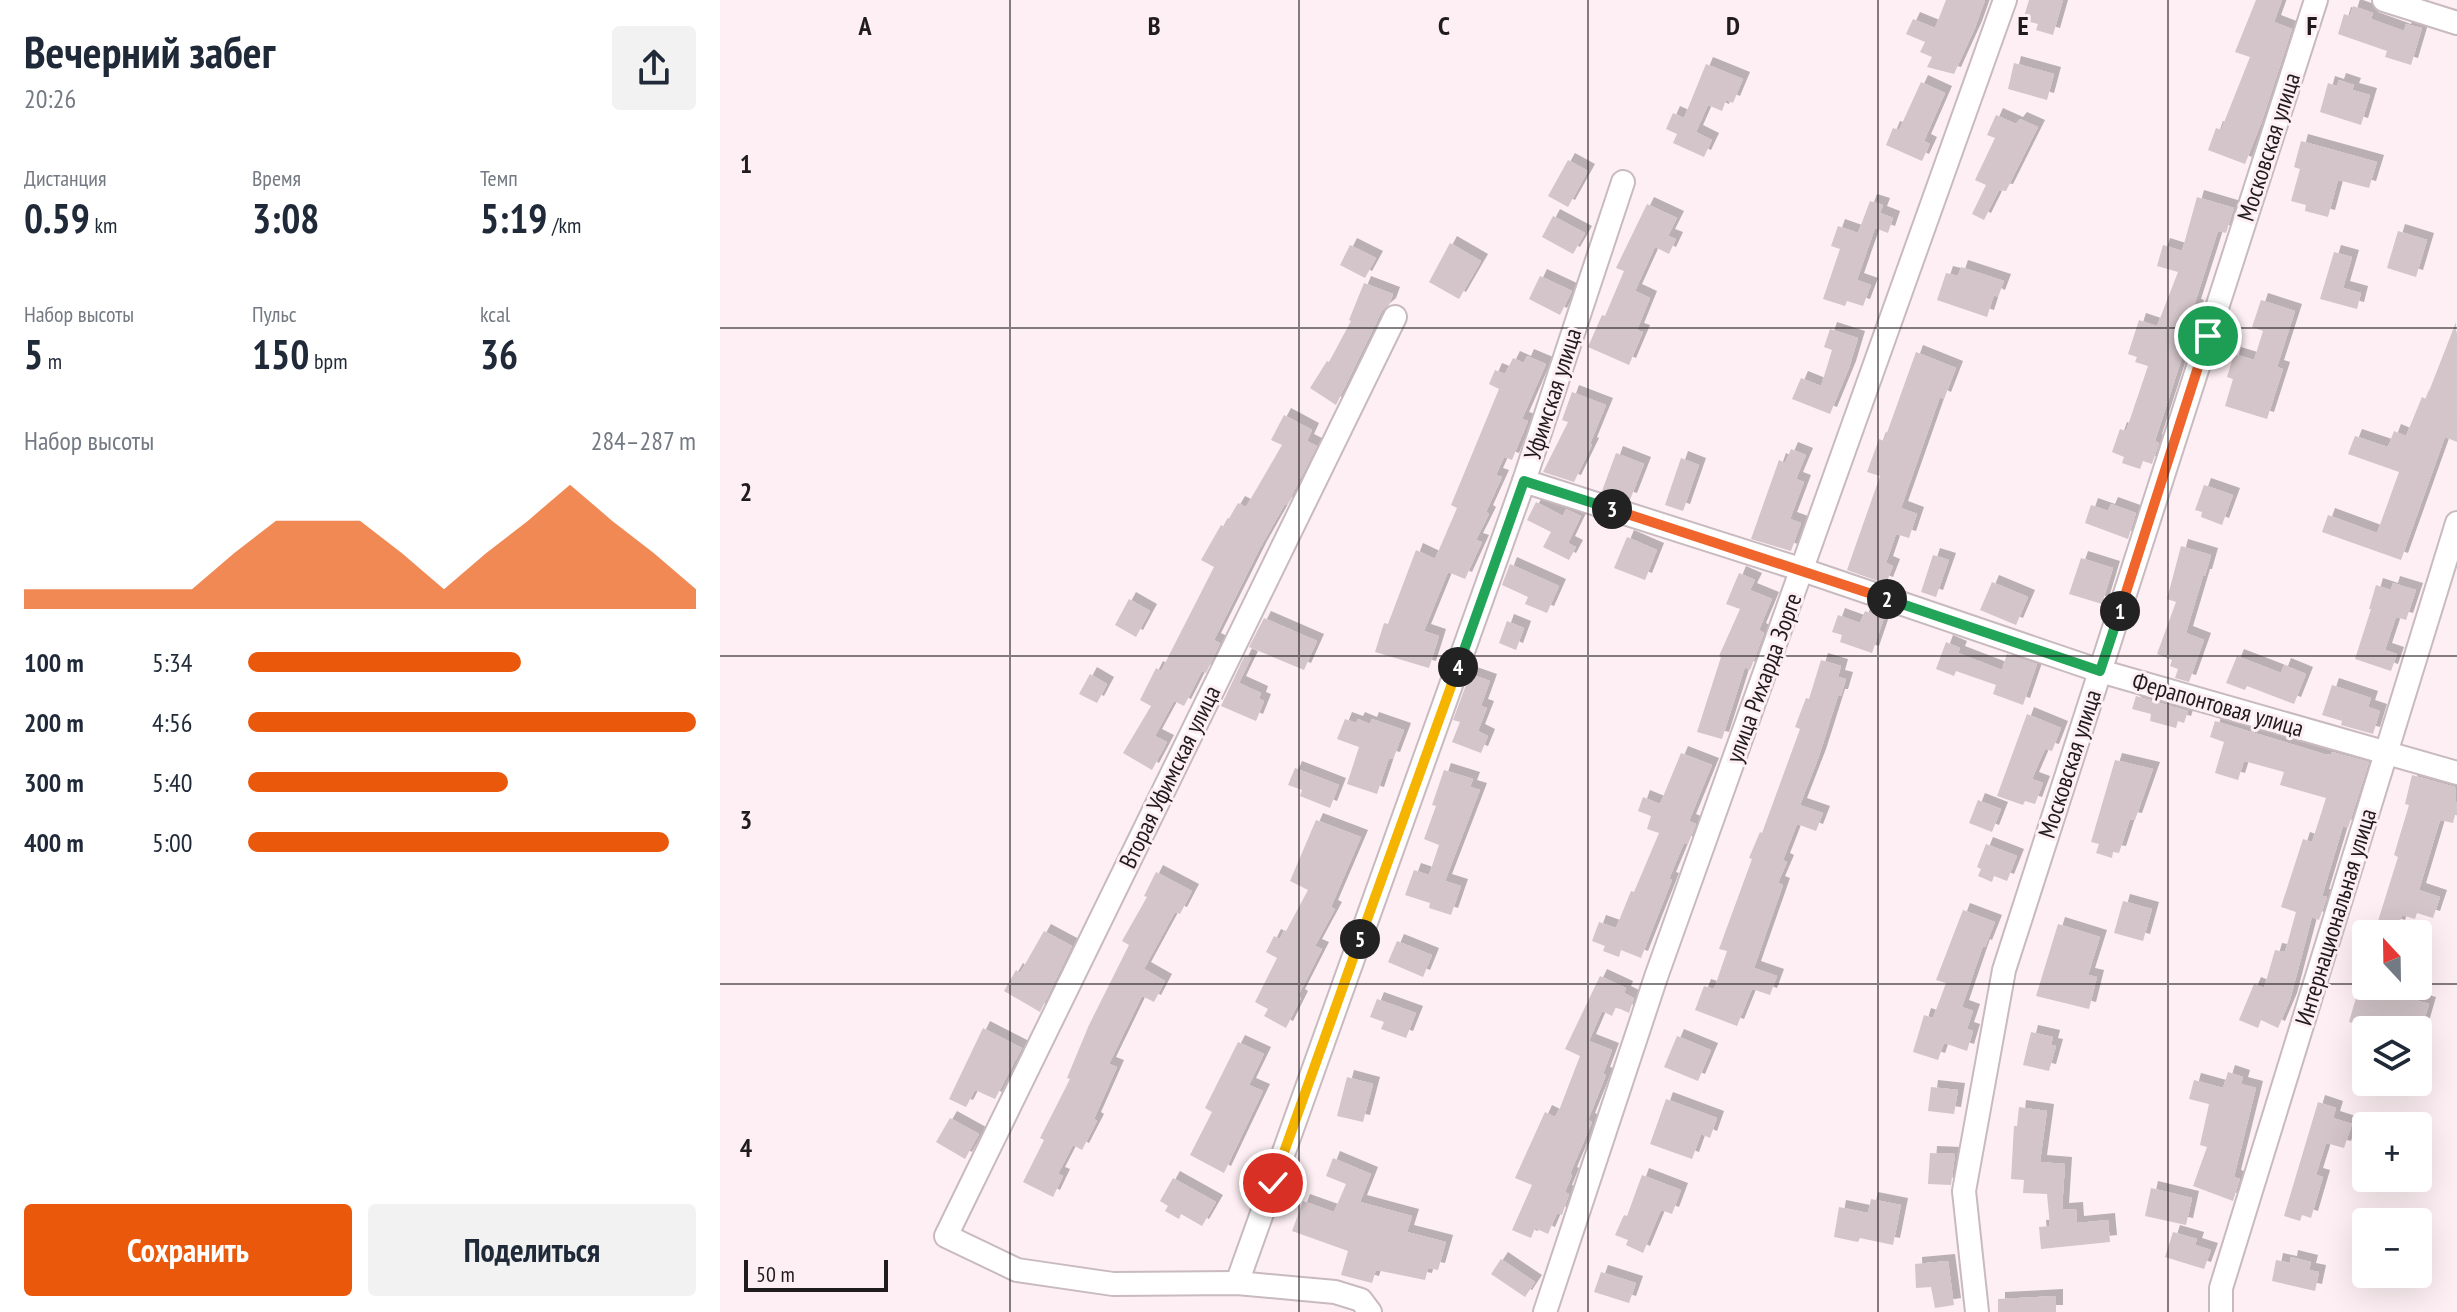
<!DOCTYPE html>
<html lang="ru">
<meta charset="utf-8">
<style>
body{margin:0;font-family:"PT Sans Narrow",sans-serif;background:#f2f2f3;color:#1f2937;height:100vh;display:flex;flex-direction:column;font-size:30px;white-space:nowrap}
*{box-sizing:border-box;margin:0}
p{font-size:26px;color:#747a83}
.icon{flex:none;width:44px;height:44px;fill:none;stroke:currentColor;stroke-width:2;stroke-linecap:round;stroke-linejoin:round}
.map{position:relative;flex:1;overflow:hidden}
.details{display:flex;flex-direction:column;background:#fff;width:720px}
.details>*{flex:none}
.needle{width:52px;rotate:338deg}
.fabs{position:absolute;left:1632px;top:920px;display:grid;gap:16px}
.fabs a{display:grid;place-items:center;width:80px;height:80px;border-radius:8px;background:#fff;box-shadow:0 8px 32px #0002;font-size:40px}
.scale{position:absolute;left:24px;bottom:20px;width:144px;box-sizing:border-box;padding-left:8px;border:4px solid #201b1d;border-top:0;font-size:22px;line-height:28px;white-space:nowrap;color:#201b1d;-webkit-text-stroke:6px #fdeff3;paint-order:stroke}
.pin{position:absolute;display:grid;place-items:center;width:68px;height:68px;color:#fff;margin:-34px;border:4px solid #fff;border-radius:50%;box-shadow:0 2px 8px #0007}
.km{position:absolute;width:40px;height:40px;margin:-20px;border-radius:50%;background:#222;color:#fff;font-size:22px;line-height:40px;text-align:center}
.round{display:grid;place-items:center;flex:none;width:84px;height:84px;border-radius:8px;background:#f2f2f3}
.summary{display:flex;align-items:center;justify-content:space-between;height:136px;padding:0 24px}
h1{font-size:44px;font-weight:800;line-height:60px}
.figures{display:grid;grid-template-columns:repeat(3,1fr);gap:12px;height:136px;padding:8px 24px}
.figures div{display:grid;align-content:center}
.figures b{font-size:40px;font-weight:800}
.figures small{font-size:22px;font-weight:400}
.figures p{font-size:22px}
.chart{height:224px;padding:16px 24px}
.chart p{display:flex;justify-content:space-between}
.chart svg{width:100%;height:144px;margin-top:8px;fill:#ea580c;opacity:.7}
.button{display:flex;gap:16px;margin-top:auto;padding:16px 24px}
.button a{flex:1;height:92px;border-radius:8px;background:#ea580c;color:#fff;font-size:32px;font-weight:800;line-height:92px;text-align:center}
.button a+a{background:#f2f2f3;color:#1f2937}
ul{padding:0 24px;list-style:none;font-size:26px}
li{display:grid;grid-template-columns:128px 96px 1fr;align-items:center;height:60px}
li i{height:20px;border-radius:10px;background:#ea580c}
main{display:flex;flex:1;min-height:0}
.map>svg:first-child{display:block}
</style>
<main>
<section class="details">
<div class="summary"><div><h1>Вечерний забег</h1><p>20:26</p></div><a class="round"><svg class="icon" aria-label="share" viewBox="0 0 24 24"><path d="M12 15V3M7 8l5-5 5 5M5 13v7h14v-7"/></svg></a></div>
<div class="figures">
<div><p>Дистанция</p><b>0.59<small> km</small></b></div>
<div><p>Время</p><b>3:08</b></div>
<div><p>Темп</p><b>5:19<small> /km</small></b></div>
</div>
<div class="figures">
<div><p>Набор высоты</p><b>5<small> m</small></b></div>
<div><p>Пульс</p><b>150<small> bpm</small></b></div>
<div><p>kcal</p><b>36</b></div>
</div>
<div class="chart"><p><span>Набор высоты</span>284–287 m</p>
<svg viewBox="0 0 160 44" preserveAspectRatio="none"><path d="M0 44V38L10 38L20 38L30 38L40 38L50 27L60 17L70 17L80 17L90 27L100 38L110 27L120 17L130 6L140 17L150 27L160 38V44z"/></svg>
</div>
<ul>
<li><b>100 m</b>5:34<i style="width:61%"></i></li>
<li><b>200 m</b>4:56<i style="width:100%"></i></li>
<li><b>300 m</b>5:40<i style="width:58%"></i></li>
<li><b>400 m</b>5:00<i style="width:94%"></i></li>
</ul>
<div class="button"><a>Сохранить</a><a>Поделиться</a></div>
</section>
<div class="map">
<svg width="1737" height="1312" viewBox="0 0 1737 1312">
<defs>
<filter id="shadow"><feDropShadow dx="7" dy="-7" stdDeviation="0" flood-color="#0004"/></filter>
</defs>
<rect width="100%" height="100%" fill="#fdeff3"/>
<g fill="#d3c5c9" filter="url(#shadow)">
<polygon points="1226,0 1265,0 1255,28 1234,74 1207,67 1212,57 1200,52 1205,42 1186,34 1193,19 1215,28"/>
<polygon points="1309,0 1343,0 1333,35 1316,30 1318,24 1303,20"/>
<polygon points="1536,0 1562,0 1554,22 1572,29 1542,121 1525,164 1488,150 1496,128 1501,130 1530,57 1515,52"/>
<polygon points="1633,6 1653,13 1651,19 1684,31 1686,24 1702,28 1691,65 1665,57 1667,51 1618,34 1624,14 1630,16"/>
<polygon points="1294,63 1334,74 1327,100 1288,89"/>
<polygon points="986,64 1023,79 1013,103 1006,100 1002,111 988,105 976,132 992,140 984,157 953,143 957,134 946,129 953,113 964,118"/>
<polygon points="1619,80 1634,85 1632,90 1650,95 1641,125 1600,112 1608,83 1617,86"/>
<polygon points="1201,82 1225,93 1204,141 1210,144 1202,161 1166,145 1173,128 1179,130"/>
<polygon points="1276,115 1296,124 1300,119 1318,127 1286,191 1279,190 1264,220 1252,214 1266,185 1255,180 1275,138 1267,135"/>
<polygon points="1581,141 1657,162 1649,188 1618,180 1608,217 1585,211 1586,205 1571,201 1580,169 1574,167"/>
<polygon points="848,160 868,171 848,207 828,196"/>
<polygon points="1477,197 1514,208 1506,233 1498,231 1474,306 1477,307 1466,335 1469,336 1435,441 1439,443 1432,464 1423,461 1420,469 1402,463 1404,457 1392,452 1400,429 1406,431 1428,366 1415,362 1417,357 1408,354 1419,320 1437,326 1458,272 1437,266 1443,245 1462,251"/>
<polygon points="1150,201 1163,205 1160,213 1173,218 1168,233 1155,228 1137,280 1151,285 1143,306 1127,301 1125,306 1103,299 1120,249 1111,246 1118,226 1138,233"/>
<polygon points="927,204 957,218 948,236 956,239 949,254 935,247 915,291 930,298 917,330 923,332 909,365 868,347 882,315 885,316 904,271 896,268"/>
<polygon points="833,216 865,233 853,254 822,237"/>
<polygon points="1678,231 1707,240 1696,277 1667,268"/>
<polygon points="730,243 761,261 739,299 709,282"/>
<polygon points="630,245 656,258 645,278 620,265"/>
<polygon points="1614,252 1632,257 1623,288 1641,293 1637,309 1600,299"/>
<polygon points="1241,267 1284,281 1278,297 1274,295 1267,317 1217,300 1226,273 1238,276"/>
<polygon points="820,276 852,291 840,315 809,299"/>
<polygon points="644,283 673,294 669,305 662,311 616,405 590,388 607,361 609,362 631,321 629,320"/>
<polygon points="1541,300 1575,311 1557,367 1563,369 1547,419 1505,406 1513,379 1507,377 1514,354 1534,360 1543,331 1532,327"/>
<polygon points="1736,322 1737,442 1725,437 1681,560 1602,532 1608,515 1657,533 1679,472 1628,454 1635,436 1668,447 1674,431 1686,436 1702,397 1706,399"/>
<polygon points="1110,329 1138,338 1129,368 1110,414 1072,399 1081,378 1101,386 1112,350 1104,347"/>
<polygon points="1196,352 1236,368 1224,399 1220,397 1181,508 1197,514 1189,538 1176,534 1166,563 1173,566 1166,584 1127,570 1160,476 1147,472 1159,439 1164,441"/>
<polygon points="807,356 826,364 802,419 808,421 792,460 784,457 776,475 782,477 766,512 769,514 756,540 762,542 745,579 728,572 704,631 719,636 709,668 655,652 664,623 668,624 696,550 715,559 737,508 731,505 779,389 769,384 775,370 785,374 793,358 804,363"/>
<polygon points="852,392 886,405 870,444 872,445 854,482 823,472 848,422 842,420"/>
<polygon points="564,415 592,430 587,441 597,446 571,497 567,505 565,504 540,548 494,640 500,643 486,673 482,671 464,706 454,701 435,736 447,742 432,770 403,753 431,706 420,700 436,668 441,671 494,567 481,560 501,525 504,527 518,503 526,507 562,445 551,440"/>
<polygon points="1071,449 1086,455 1076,479 1084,482 1070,519 1081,523 1071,551 1031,539 1059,460 1065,463"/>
<polygon points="896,453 924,464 910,500 882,491"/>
<polygon points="961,458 979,465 963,511 945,505"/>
<polygon points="1484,485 1513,495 1502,525 1481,517 1482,512 1475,510"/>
<polygon points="816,502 843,516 846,509 861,516 848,543 856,547 849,560 823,547 831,532 807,520"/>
<polygon points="1391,504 1416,513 1408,539 1365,523 1371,505 1388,511"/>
<polygon points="907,537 937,550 925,580 894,568"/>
<polygon points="1461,546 1491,555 1485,576 1483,576 1466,633 1484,640 1469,682 1455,678 1458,669 1450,666 1452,660 1437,654 1456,602 1447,599"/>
<polygon points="1213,555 1229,560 1216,597 1201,592"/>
<polygon points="1361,558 1393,568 1382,604 1349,594"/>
<polygon points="790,564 839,586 827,613 805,604 808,597 782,585"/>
<polygon points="1019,573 1035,580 1030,590 1052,599 1039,630 1044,633 1036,655 1030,670 1025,667 1002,739 977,732 1001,657 999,656 1020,609 1006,604"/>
<polygon points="1272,582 1308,597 1296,625 1260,610"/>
<polygon points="1673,583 1696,590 1686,620 1676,617 1665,650 1677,654 1671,671 1635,659 1651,609 1649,609 1656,585 1671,590"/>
<polygon points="409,599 430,611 416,637 395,625"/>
<polygon points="1145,611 1164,618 1152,653 1120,642 1122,635 1112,632 1118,615 1140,623"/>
<polygon points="544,618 597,641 584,670 529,647"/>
<polygon points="787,621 804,628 796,650 779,643"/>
<polygon points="1226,642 1240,648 1238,653 1282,670 1287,654 1317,664 1303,705 1273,694 1276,685 1236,671 1234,676 1216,669"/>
<polygon points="525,655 531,658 519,683 541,693 539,699 544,701 536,721 501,706"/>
<polygon points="1517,656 1561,673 1564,665 1586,674 1574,704 1527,686 1525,690 1506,683"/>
<polygon points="1101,660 1121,666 1118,677 1126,679 1121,696 1118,696 1099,756 1080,805 1103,813 1096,831 1077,824 1063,860 1067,862 1058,883 1063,885 1034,968 1057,976 1050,995 1032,989 1017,1026 975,1010 984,986 994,989 1007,951 999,949 1032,859 1029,858 1040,832 1042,833 1080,729 1075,727 1086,698 1089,699"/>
<polygon points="370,674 387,684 377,703 359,694"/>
<polygon points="750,674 770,681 761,706 767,708 758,731 768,736 761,753 732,742 740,722 733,720"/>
<polygon points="1612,685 1651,698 1648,707 1660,711 1653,734 1621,725 1622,721 1602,715"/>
<polygon points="1416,696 1468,711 1464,723 1458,721 1456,728 1430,721 1431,714 1412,709"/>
<polygon points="1307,714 1341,728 1332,751 1325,749 1312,779 1323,783 1315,804 1305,801 1303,805 1277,796"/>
<polygon points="625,719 636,723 638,719 650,724 652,719 684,730 673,759 669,758 657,794 627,784 639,747 617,739"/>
<polygon points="1495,721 1604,754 1611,755 1612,752 1649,762 1628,828 1623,826 1602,896 1607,897 1599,920 1592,917 1570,1000 1558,1028 1541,1020 1538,1028 1519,1020 1534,984 1544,988 1555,950 1565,952 1576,912 1561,907 1583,839 1592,842 1606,798 1560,785 1564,772 1524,761 1518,780 1495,773 1504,742 1490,737"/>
<polygon points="961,753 992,765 969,821 976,824 968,844 964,843 949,879 952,880 921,958 901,950 899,957 883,951 885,946 872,941 879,922 896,928 911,891 914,892 939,833 927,829 931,816 918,811 923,797 940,804"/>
<polygon points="1395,760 1433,769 1415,820 1410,819 1399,853 1393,852 1392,858 1376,853 1379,844 1371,842"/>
<polygon points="575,768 619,785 610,808 580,796 582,790 568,785"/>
<polygon points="724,770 753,779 750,787 760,790 725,881 741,886 731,915 709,908 710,903 685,895 694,870 709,875 719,845 704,839 716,806 712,805"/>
<polygon points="1692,775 1735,787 1737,815 1735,815 1733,823 1720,820 1699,890 1720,897 1713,918 1697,913 1695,919 1682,915 1678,927 1658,921 1678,857 1674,855 1689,805 1685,804"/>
<polygon points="1258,800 1281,809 1272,832 1249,823"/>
<polygon points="596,820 641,837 611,907 615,909 595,946 602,949 578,996 581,998 566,1028 544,1016 548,1009 535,1002 557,958 546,952 554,936 560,939 564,930 566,931 588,890 570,881"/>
<polygon points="1266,844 1297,856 1287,881 1274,876 1272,882 1258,876 1261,869 1257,867"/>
<polygon points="436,872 472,891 460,914 455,912 424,969 445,981 434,1002 422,996 389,1064 397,1067 374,1119 377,1121 362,1150 353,1145 338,1174 343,1176 333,1197 303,1182 324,1140 320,1138 350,1079 347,1078 369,1025 409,945 402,941 427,897 424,896"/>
<polygon points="1403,901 1432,909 1423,941 1394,933"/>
<polygon points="1243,910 1275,922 1265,947 1263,946 1242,1007 1253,1011 1247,1029 1253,1031 1247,1051 1224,1043 1218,1060 1193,1052 1204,1015 1213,1018 1226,983 1216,980"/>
<polygon points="1338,924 1380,937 1368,975 1377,977 1369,1009 1316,996"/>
<polygon points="324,931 352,946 320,1012 284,991 296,970 300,973"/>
<polygon points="677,941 712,955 703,977 668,962"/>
<polygon points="880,976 906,988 904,993 914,998 909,1013 896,1007 892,1016 882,1011 869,1041 892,1050 883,1074 886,1075 868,1120 872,1122 850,1174 852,1175 845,1192 849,1194 842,1215 837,1213 828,1234 815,1228 811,1238 792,1230 812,1185 795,1178 825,1112 835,1117 840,1108 860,1056 845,1049"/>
<polygon points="1640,984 1709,1004 1702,1028 1655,1015 1651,1028 1629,1022"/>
<polygon points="657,999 696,1013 686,1038 661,1029 664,1022 650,1017"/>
<polygon points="263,1028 302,1048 275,1099 255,1090 246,1107 229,1099"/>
<polygon points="1311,1032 1333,1037 1331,1045 1336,1046 1329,1071 1303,1065"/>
<polygon points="957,1036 991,1050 978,1081 944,1067"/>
<polygon points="518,1042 544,1054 529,1085 543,1091 504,1173 470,1155 492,1112 485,1108"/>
<polygon points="1508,1072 1523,1077 1521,1084 1536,1088 1514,1177 1520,1179 1513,1201 1473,1186 1487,1147 1480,1145 1489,1104 1469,1099 1474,1080 1503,1088"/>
<polygon points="627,1077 653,1084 643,1122 617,1116"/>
<polygon points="1211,1087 1238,1090 1234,1114 1208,1111"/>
<polygon points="946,1099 997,1118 990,1138 981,1134 972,1159 930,1144"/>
<polygon points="1598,1102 1616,1108 1613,1118 1632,1124 1624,1148 1606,1143 1596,1175 1603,1177 1591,1218 1582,1215 1580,1221 1564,1216"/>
<polygon points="1299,1107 1327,1111 1320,1162 1345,1164 1342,1210 1356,1209 1357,1223 1388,1220 1390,1242 1321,1249 1319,1227 1330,1226 1327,1194 1303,1193 1304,1180 1291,1179 1294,1126 1297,1126"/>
<polygon points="230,1118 259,1134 245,1159 216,1142"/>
<polygon points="1210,1153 1235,1154 1231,1185 1208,1184"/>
<polygon points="613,1158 651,1174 640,1202 692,1216 687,1232 726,1242 718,1270 708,1268 705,1280 656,1270 652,1283 621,1275 628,1251 572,1231 583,1201 614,1212 626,1184 606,1176"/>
<polygon points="922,1175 961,1190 952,1214 941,1210 923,1253 906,1245 908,1240 895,1235 904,1215 907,1216"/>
<polygon points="453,1178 496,1202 482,1226 461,1214 459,1219 445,1211 448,1206 440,1201"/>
<polygon points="1431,1188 1472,1198 1466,1225 1425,1216"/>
<polygon points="1151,1199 1181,1205 1173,1245 1140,1238 1138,1242 1114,1237 1119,1207 1148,1213"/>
<polygon points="1453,1232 1477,1239 1475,1245 1491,1250 1484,1269 1445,1257"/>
<polygon points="1571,1257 1591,1262 1589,1270 1599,1272 1595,1291 1552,1281 1556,1260 1570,1263"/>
<polygon points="781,1259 815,1282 805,1297 771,1274"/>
<polygon points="1228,1261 1234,1305 1215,1308 1211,1287 1196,1288 1195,1264"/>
<polygon points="881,1272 916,1283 909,1303 874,1292"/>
<polygon points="1336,1296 1336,1312 1278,1312 1278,1299"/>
</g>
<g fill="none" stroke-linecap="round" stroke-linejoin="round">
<g stroke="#c8babe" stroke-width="26">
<g id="street">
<polyline points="1664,0 1737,23"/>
<polyline points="804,481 1083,570 1380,671 1737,773"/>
<polyline points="517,1283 804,481 903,182"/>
<polyline points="650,1312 641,1300 615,1292 517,1283 393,1284 297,1270 226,1236 675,317"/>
<polyline points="825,1312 936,977 1285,0"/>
<polyline points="1257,1312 1244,1191 1284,970 1596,0"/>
<polyline points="1501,1312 1501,1288 1737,523"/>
</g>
</g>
<use href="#street" stroke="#fff" stroke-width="22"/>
</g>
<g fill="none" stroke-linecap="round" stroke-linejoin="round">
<g stroke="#fff" stroke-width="16">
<polyline id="split-1" points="1400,611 1488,336"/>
</g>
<g stroke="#fff" stroke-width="16">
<polyline id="split-2" points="1167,599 1380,671 1400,611"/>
</g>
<g stroke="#fff" stroke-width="16">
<polyline id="split-3" points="892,509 1167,599"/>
</g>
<g stroke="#fff" stroke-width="16">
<polyline id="split-4" points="738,667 804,481 892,509"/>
</g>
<g stroke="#fff" stroke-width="16">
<polyline id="split-5" points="640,939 738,667"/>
</g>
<g stroke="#fff" stroke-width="16">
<polyline id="split-6" points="553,1183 640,939"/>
</g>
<use href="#split-1" stroke="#f0652b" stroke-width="10"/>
<use href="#split-2" stroke="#22a559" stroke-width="10"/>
<use href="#split-3" stroke="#f0652b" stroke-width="10"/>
<use href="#split-4" stroke="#22a559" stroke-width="10"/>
<use href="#split-5" stroke="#f5b400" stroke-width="10"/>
<use href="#split-6" stroke="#f5b400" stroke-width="10"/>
</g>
<path fill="none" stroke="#201b1d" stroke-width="2" stroke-opacity="0.55" d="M 290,0 L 290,1312M 579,0 L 579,1312M 868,0 L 868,1312M 1158,0 L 1158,1312M 1448,0 L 1448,1312M 0,328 L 1737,328M 0,656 L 1737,656M 0,984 L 1646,984M 1698,984 L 1737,984"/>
<g text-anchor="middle" stroke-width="6" stroke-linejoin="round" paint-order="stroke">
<g font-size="24" fill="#201b1d" stroke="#fdeff3">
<text transform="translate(1549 147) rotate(-72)" y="8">Московская улица</text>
<text transform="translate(833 394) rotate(-72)" y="8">Уфимская улица</text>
<text transform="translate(1044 678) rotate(-70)" y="8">улица Рихарда Зорге</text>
<text transform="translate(1498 705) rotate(16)" y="8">Ферапонтовая улица</text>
<text transform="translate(1350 764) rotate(-72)" y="8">Московская улица</text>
<text transform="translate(450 777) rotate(-64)" y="8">Вторая Уфимская улица</text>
<text transform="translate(1616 917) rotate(-73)" y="8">Интернациональная улица</text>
</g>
</g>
<g font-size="26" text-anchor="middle" font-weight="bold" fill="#201b1d" stroke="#fdeff3" stroke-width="6" stroke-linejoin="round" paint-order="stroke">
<text x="145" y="35">A</text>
<text x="434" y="35">B</text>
<text x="724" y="35">C</text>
<text x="1013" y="35">D</text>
<text x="1303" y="35">E</text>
<text x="1592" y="35">F</text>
<text x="26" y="173">1</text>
<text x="26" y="501">2</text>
<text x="26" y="829">3</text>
<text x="26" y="1157">4</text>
</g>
</svg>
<div class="fabs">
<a><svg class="needle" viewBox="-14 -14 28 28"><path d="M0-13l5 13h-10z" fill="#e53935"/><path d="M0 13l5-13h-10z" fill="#747a83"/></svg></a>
<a><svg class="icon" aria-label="layers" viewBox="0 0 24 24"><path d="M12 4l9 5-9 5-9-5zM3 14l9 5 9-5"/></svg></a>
<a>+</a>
<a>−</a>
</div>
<div class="scale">50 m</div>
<div class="pin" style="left:1488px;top:336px;background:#1e9e55"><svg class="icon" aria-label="arrive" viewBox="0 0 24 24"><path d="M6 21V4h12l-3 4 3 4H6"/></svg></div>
<div class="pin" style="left:553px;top:1183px;background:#d93025"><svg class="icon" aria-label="check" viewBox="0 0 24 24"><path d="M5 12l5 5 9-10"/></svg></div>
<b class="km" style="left:1400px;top:611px">1</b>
<b class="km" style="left:1167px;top:599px">2</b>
<b class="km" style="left:892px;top:509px">3</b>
<b class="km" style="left:738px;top:667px">4</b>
<b class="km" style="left:640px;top:939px">5</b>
</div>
</main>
